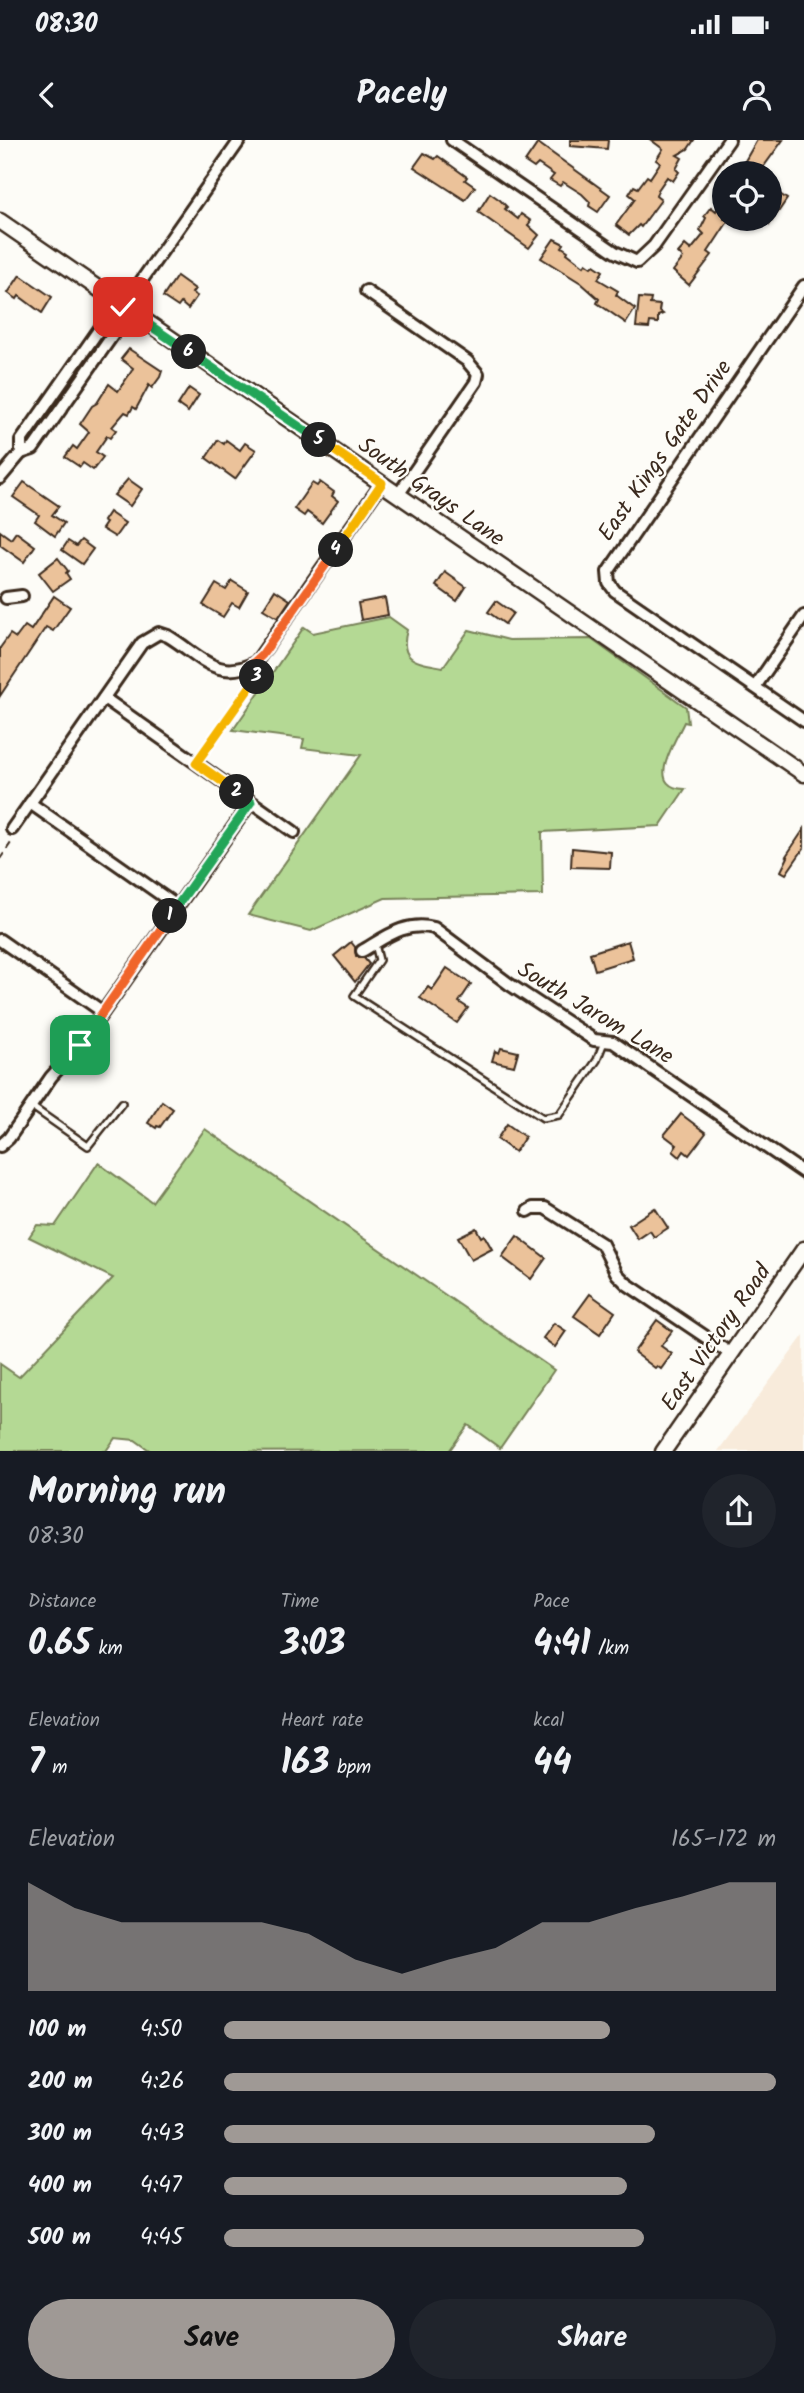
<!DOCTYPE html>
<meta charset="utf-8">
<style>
body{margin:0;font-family:Kalam,sans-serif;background:#20242c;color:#f1f3f6;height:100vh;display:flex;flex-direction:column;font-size:26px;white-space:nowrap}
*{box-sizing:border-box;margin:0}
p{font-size:23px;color:#9ea1a6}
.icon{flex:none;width:38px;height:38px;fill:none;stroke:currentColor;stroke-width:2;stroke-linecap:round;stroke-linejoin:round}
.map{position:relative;height:1311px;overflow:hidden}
.side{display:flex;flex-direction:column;background:#171b24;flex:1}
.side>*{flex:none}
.controls{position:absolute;left:712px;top:21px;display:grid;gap:14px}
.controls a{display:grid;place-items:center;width:70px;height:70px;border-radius:50%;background:#171b24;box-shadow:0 2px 5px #0004;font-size:35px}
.pin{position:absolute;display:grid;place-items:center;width:60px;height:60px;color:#fff;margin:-30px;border-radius:14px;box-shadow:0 4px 10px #0006}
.km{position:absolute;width:35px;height:35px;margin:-18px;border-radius:50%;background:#222;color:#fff;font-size:19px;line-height:35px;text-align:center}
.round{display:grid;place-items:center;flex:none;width:74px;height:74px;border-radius:37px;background:#20242c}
.overview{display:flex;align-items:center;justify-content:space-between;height:119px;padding:0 28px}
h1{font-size:38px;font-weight:700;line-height:52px}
.stats{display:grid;grid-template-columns:repeat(3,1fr);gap:10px;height:119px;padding:7px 28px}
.stats div{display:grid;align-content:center}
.stats b{font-size:35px;font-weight:700}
.stats small{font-size:19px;font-weight:400}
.stats p{font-size:19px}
.chart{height:196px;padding:14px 28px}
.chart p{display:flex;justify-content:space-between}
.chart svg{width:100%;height:126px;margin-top:7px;fill:#9f9995;opacity:.7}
.primary-button{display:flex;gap:14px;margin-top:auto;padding:14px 28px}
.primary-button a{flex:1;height:80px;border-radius:42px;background:#9f9995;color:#111;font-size:28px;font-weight:700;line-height:80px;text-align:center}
.primary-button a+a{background:#20242c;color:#f1f3f6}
ul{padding:0 28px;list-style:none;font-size:23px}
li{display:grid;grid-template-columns:112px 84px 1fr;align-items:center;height:52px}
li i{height:18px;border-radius:9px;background:#9f9995}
.status{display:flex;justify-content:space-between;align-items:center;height:49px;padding:0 35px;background:#171b24;direction:ltr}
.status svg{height:19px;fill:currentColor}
header{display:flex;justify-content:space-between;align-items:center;height:91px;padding:0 28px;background:#171b24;font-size:32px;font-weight:700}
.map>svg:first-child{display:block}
</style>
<div class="status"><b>08:30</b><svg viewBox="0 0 49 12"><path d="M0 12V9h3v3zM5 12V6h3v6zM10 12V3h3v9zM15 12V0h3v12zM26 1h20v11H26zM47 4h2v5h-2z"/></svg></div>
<header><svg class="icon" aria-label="back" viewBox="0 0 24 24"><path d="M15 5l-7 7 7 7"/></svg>Pacely<svg class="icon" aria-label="person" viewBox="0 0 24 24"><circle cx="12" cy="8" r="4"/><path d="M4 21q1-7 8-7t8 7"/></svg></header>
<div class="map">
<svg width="804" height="1312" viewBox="0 0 804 1312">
<rect width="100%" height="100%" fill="#fdfcf7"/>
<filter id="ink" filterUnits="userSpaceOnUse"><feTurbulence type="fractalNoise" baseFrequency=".0143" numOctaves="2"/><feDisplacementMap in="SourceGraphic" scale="14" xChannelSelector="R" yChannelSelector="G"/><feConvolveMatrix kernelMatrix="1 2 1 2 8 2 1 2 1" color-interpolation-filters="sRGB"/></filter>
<g filter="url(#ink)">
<polygon fill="#f8ebdb" points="804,1195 804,1311 718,1311"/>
<g fill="#b4d994" stroke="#788259" stroke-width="2">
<path d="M 389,477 L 407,490 C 398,522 418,522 443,527 L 469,490 L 509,500 L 591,499 L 686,567 L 688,583 L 684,582 C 675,602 644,648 685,649 L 660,686 L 542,692 L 543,755 L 385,758 L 311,791 L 248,775 L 361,615 L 302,608 L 304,599 L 233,590 L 304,487 L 313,493 Z"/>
<polygon points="205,989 554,1230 500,1308 468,1285 449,1311 152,1312 135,1300 115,1298 106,1311 0,1311 0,1224 19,1237 113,1138 29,1097 37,1085 55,1086 98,1023 152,1062"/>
</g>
<g fill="#ebc29a" stroke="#3b2a1e" stroke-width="2">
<polygon points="570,0 608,0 607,9 570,6"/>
<polygon points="651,0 694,0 688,9 677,15 682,18 676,29 679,32 673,41 667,37 658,50 656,56 661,60 641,87 639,85 629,95 616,85 635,59 629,54 634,46 638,48 647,36 650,38 660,23 656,20 663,9"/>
<polygon points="757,0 783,0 759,33 738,33"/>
<polygon points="538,3 610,55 598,72 589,66 590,62 582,54 563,42 560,46 550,40 554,35 538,24 534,28 525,22"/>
<polygon points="424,13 435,19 438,16 467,37 465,40 475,47 465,60 414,27"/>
<polygon points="774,50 787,59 770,84 770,56"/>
<polygon points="490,53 500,60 507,67 505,69 518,79 521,74 531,81 528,85 539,95 529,108 478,72"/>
<polygon points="724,58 724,79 729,80 708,112 712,115 689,145 673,131 683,118 678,113 685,105 691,110 704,94 700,90 706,78 704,76 711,67 716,71"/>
<polygon points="554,99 564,104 562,107 568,111 567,113 584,126 586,123 592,127 594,125 603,131 598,139 618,151 616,155 635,169 626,183 597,163 599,159 581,143 541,118"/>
<polygon points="20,135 52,157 42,173 19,156 17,159 8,153"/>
<polygon points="177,136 195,149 192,153 197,156 188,169 181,163 178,167 163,157"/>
<polygon points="639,158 651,159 650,164 660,165 659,171 663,174 658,176 658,183 650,182 649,188 636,187"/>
<polygon points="129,209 162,231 160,237 152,248 149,245 136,269 133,267 129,274 125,272 112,287 116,290 110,298 107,296 96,312 103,317 93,330 83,323 80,327 65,317 73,306 77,309 89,292 80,284 92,266 97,263 109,244 118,251 131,232 133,228 121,219"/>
<polygon points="189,248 199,255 188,272 178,265"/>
<polygon points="218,300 224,304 226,300 240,310 245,303 256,310 235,339 206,318"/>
<polygon points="128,339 142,349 130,366 114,355"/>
<polygon points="24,342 59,366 52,375 64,383 55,396 35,381 39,375 13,357"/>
<polygon points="320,342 334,352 332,356 338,361 322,383 307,372 304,376 294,369 312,343 317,346"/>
<polygon points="109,372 125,383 115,397 102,389 106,383 103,381"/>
<polygon points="0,391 11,399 16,392 35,406 24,422 0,405"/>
<polygon points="81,400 93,409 82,424 62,410 68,401 76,406"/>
<polygon points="58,418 68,431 66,433 70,439 53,451 39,433"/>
<polygon points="445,432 466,447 457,461 436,446"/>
<polygon points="232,441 248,451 239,467 232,463 223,477 203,465 216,444 226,450"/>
<polygon points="275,450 290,460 278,478 263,469"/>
<polygon points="54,456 70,467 53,491 46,487 0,556 0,508 10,494 16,498 25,486 31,490"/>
<polygon points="385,458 388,475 361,480 358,463"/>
<polygon points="496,461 513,473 505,484 488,472"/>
<polygon points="804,689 804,708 786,734 781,731 788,717 786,716"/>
<polygon points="572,708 611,712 610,728 571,727"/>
<polygon points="628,801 633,818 595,830 590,813"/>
<polygon points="351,802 355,807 356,816 364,818 369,824 355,842 334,816"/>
<polygon points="447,828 471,844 459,862 468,868 457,883 420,858 428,847 432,850"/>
<polygon points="501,908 518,912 514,926 492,921 495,911 499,913"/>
<polygon points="162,961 173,969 160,987 157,986 156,988 148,983"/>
<polygon points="681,974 706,993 689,1015 684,1011 680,1017 673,1011 677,1005 664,995"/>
<polygon points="507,984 525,997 515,1012 497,999"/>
<polygon points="655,1068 668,1088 654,1097 650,1091 638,1099 629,1085"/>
<polygon points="476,1088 481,1097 484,1095 492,1109 471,1120 458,1097"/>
<polygon points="517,1096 546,1118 531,1139 502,1117"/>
<polygon points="590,1154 615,1172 600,1194 574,1176"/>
<polygon points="657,1180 672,1191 661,1206 672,1214 661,1229 657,1226 655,1228 634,1212"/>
<polygon points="554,1183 566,1191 555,1207 543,1198"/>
</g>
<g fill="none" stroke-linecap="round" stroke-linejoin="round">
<g stroke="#3b2a1e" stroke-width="10">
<g id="service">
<polyline points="375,804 379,820 354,856 543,978 559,975 597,920 604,902"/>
<polyline points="31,966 88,1006 122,963"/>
</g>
</g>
<g stroke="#3b2a1e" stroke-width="16">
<g id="minor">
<polyline points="452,0 615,112 637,122 654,106 729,0"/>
<polyline points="804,146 608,432 609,443 615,451 804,581"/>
<polyline points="366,151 467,221 478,234 476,242 398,355"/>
<polyline points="123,167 117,189 33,309 21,313 21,301 105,181 123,167 240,0"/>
<polyline points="0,338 21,313"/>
<polyline points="6,458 22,456"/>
<polyline points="755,547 804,476"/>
<polyline points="104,558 294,692"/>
<polyline points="30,663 177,766"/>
<path d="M 12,689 L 142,503 L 159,493 L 168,496 C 200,515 217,543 256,522 L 382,343"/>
<polyline points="0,800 103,872"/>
<path d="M 362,811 C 386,797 405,781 434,788 L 509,844 L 594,900 L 613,902 L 804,1033"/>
<polyline points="0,1006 9,998 51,937 80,905 251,662"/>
<polyline points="528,1071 533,1068 545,1068 602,1104 617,1134 627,1144 731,1214"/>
</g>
</g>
<g stroke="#3b2a1e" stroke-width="19">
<g id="tertiary">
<polyline points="0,81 804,634"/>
<polyline points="663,1312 804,1109"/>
</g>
</g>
<g stroke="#3b2a1e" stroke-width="2" stroke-dasharray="7 5" stroke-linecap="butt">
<polyline points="204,613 258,539 256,535"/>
<polyline points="0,719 13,700"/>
</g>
<use href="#service" stroke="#fdfcf7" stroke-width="5"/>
<use href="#minor" stroke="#fdfcf7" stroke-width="10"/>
<use href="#tertiary" stroke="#fdfcf7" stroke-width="14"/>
</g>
</g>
<g fill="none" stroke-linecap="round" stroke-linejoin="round" filter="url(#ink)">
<g stroke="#fff" stroke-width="14">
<polyline id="split-1" points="80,905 170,776"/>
</g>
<g stroke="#fff" stroke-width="14">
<polyline id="split-2" points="170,776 251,662 237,652"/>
</g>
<g stroke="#fff" stroke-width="14">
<polyline id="split-3" points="237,652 196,623 257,537"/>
</g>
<g stroke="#fff" stroke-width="14">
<polyline id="split-4" points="257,537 251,525 262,515 336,410"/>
</g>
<g stroke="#fff" stroke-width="14">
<polyline id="split-5" points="319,300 382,343 336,410"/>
</g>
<g stroke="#fff" stroke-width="14">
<polyline id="split-6" points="189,212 319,300"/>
</g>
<g stroke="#fff" stroke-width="14">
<polyline id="split-7" points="123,167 189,212"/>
</g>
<use href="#split-1" stroke="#f0652b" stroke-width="9"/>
<use href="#split-2" stroke="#22a559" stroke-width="9"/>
<use href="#split-3" stroke="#f5b400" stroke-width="9"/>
<use href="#split-4" stroke="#f0652b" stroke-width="9"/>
<use href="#split-5" stroke="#f5b400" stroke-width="9"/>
<use href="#split-6" stroke="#22a559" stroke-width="9"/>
<use href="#split-7" stroke="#22a559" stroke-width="9"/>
</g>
<g text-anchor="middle" stroke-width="5" stroke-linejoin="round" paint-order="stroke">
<g font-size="23" fill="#3b2a1e" stroke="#fdfcf7">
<text transform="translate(664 310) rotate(-55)" y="8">East Kings Gate Drive</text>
<text transform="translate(432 351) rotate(35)" y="8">South Grays Lane</text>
<text transform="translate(596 872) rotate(31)" y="8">South Jarom Lane</text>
<text transform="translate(715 1197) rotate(-55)" y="8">East Victory Road</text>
</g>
</g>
</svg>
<div class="controls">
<a><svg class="icon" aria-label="locate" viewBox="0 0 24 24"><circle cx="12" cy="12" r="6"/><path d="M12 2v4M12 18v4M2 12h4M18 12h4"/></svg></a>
</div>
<div class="pin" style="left:80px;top:905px;background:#1e9e55"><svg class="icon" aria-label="arrive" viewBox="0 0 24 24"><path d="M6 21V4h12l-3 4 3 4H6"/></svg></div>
<div class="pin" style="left:123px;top:167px;background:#d93025"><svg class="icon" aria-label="check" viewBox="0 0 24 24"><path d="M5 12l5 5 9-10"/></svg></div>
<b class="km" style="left:170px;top:776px">1</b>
<b class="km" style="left:237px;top:652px">2</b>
<b class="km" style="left:257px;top:537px">3</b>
<b class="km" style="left:336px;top:410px">4</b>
<b class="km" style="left:319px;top:300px">5</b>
<b class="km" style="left:189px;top:212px">6</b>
</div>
<section class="side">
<div class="overview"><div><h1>Morning run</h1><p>08:30</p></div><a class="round"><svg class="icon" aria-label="share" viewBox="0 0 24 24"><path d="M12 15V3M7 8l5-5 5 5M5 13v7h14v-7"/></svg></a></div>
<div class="stats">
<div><p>Distance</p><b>0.65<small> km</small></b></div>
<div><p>Time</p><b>3:03</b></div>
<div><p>Pace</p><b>4:41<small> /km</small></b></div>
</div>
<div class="stats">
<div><p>Elevation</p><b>7<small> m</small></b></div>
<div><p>Heart rate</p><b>163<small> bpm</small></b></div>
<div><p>kcal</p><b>44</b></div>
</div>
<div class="chart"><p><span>Elevation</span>165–172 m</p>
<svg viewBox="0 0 160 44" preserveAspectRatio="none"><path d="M0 44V6L10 15L20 20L30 20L40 20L50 20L60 24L70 33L80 38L90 33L100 29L110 20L120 20L130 15L140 11L150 6L160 6V44z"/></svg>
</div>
<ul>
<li><b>100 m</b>4:50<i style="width:70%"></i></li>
<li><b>200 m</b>4:26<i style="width:100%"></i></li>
<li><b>300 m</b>4:43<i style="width:78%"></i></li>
<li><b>400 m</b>4:47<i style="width:73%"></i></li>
<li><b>500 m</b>4:45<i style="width:76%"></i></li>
</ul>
<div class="primary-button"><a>Save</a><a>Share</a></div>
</section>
